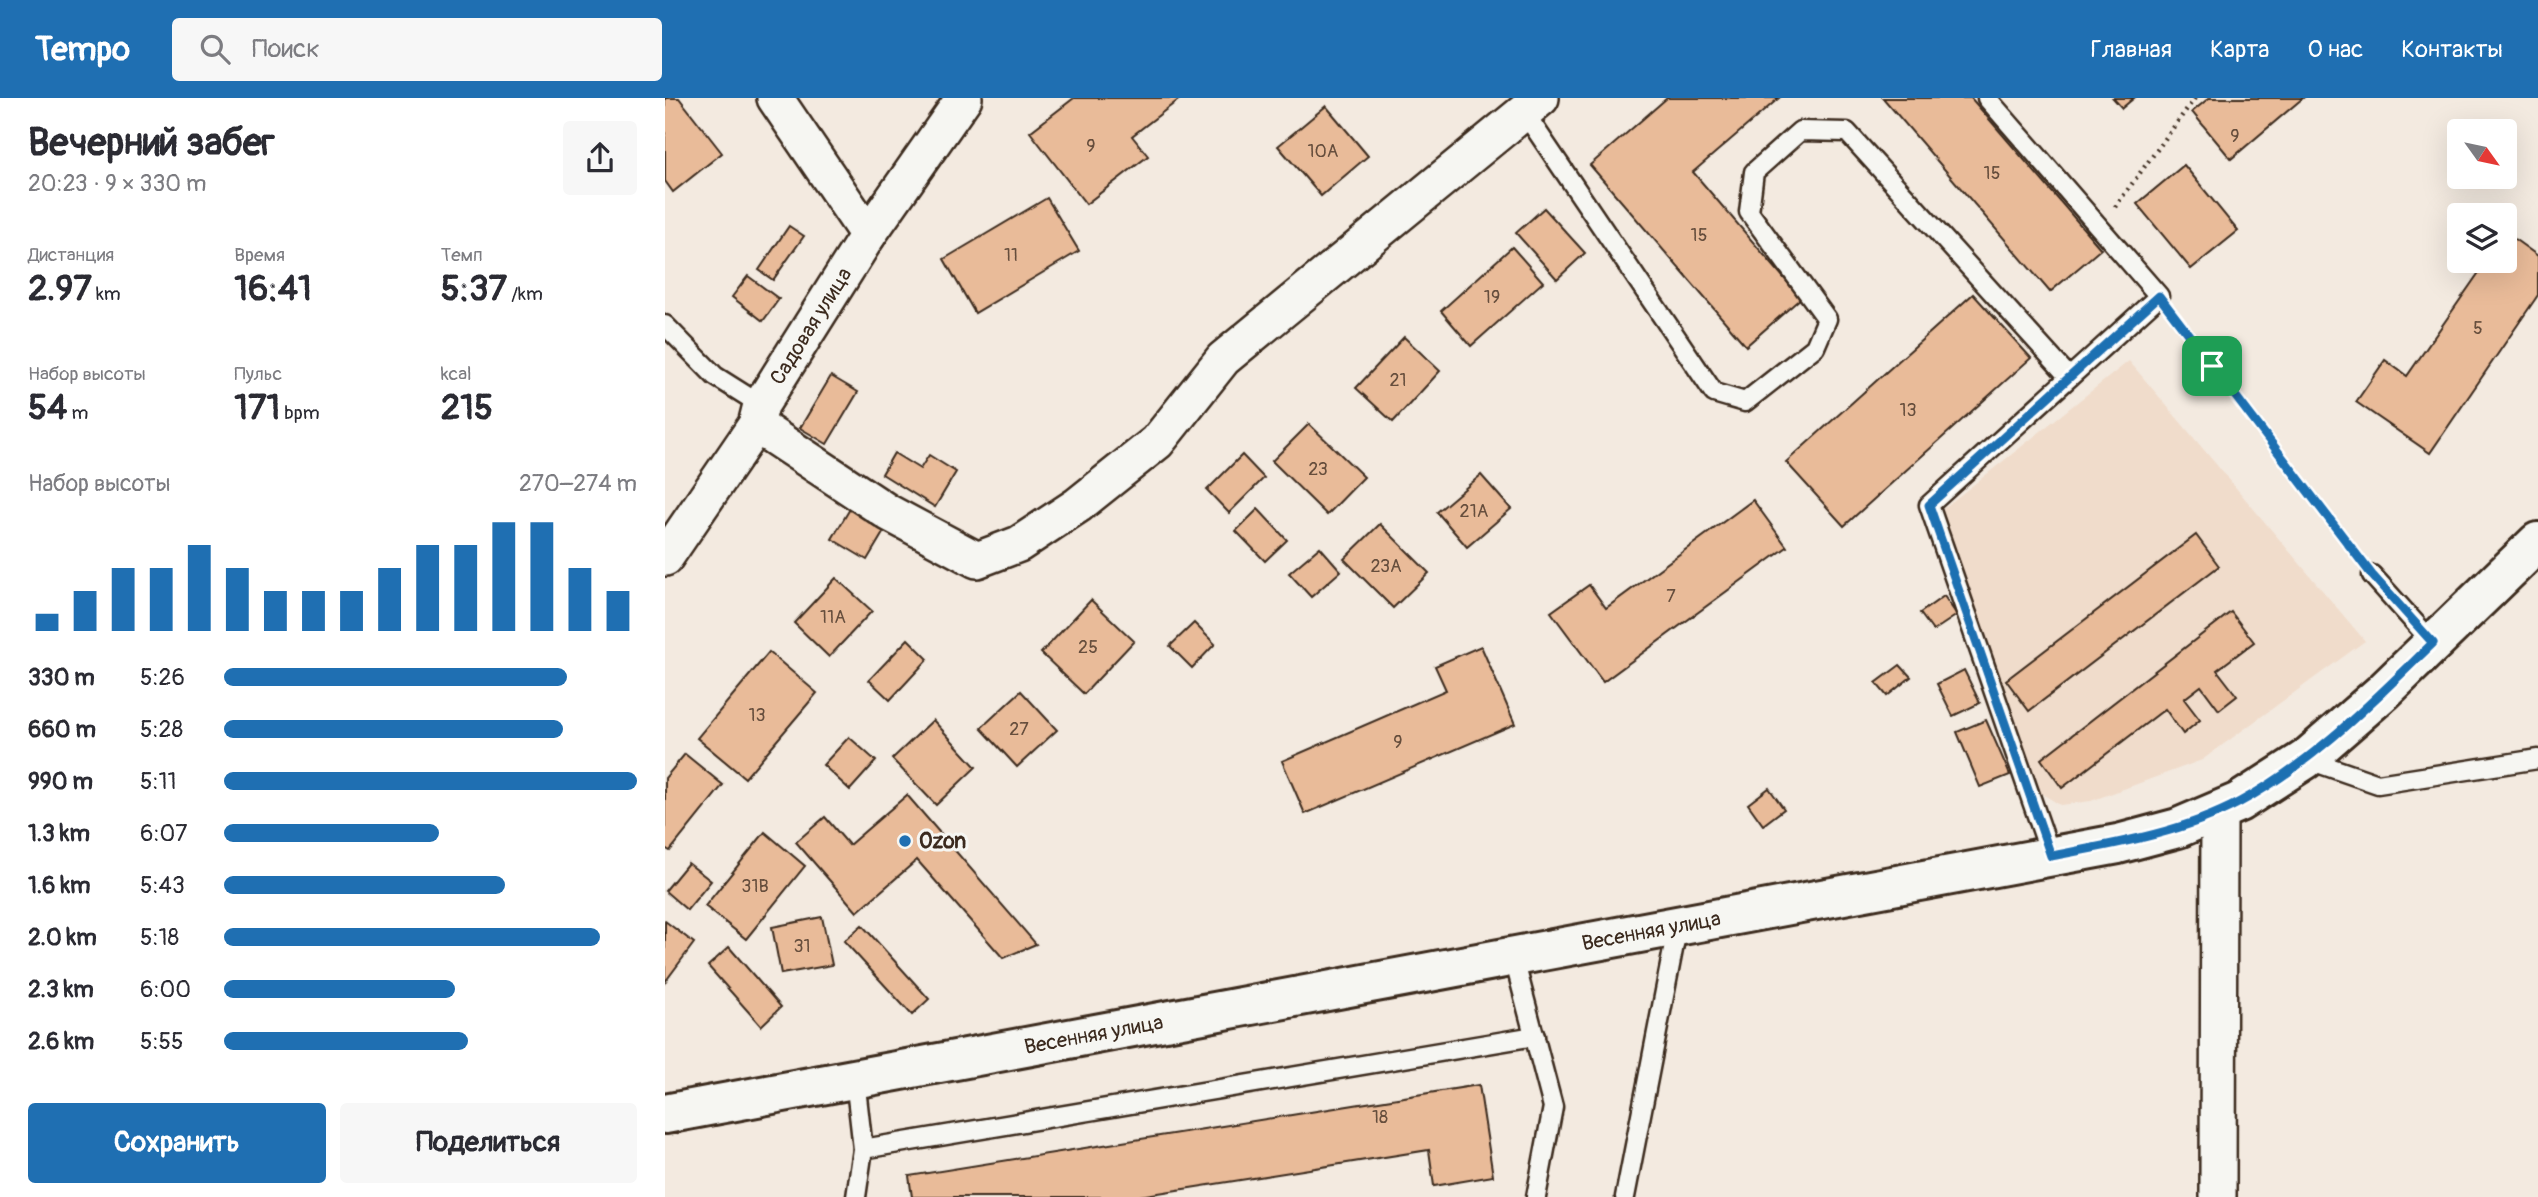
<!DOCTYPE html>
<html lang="ru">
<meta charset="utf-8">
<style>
body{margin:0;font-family:Pangolin,sans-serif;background:#f7f7f7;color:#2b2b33;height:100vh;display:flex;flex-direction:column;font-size:26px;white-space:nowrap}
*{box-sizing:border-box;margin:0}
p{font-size:23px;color:#7c7c81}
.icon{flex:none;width:38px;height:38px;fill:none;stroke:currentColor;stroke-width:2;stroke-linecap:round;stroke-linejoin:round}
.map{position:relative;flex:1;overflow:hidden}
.side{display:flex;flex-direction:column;background:#fff;width:665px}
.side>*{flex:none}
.needle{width:46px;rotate:123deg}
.buttons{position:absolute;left:1782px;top:21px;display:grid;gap:14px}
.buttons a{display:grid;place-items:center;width:70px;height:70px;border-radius:7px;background:#fff;box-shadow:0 7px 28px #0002;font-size:35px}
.pin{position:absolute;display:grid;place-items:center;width:60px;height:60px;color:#fff;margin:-30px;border-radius:14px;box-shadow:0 4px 10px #0006}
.round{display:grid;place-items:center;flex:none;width:74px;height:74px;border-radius:7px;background:#f7f7f7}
.summary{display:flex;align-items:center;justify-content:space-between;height:119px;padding:0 28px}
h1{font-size:38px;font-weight:700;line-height:52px}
.figures{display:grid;grid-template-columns:repeat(3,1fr);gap:10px;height:119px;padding:7px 28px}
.figures div{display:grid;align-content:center}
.figures b{font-size:35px;font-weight:700}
.figures small{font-size:19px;font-weight:400}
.figures p{font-size:19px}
.chart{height:196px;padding:14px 28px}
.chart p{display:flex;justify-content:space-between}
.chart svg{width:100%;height:126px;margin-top:7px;stroke:#1f6fb2;stroke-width:6}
.primary-button{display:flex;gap:14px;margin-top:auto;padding:14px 28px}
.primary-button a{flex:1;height:80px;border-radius:7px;background:#1f6fb2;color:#fff;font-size:28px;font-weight:700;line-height:80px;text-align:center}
.primary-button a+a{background:#f7f7f7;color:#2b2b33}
ul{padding:0 28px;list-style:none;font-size:23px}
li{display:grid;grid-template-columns:112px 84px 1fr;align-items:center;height:52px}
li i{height:18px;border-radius:9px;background:#1f6fb2}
header{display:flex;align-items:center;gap:42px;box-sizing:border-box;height:98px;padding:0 35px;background:#1f6fb2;color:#fff}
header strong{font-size:33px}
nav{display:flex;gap:38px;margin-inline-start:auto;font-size:24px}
.search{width:490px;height:63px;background:#f7f7f7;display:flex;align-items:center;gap:18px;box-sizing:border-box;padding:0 24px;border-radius:7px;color:#7c7c81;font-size:26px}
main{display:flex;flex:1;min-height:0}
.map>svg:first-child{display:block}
</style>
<header>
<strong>Tempo</strong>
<div class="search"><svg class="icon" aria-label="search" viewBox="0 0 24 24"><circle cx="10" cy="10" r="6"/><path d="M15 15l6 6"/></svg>Поиск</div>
<nav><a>Главная</a><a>Карта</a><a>О нас</a><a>Контакты</a></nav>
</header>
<main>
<section class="side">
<div class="summary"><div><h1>Вечерний забег</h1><p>20:23 · 9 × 330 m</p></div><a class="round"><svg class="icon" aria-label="share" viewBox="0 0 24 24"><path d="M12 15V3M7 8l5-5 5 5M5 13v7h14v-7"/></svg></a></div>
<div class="figures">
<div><p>Дистанция</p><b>2.97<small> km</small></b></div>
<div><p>Время</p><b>16:41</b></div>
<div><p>Темп</p><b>5:37<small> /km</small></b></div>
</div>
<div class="figures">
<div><p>Набор высоты</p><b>54<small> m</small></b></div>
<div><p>Пульс</p><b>171<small> bpm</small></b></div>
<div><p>kcal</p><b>215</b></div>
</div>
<div class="chart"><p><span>Набор высоты</span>270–274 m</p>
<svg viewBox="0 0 160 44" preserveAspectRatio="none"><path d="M5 44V38M15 44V30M25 44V22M35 44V22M45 44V14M55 44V22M65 44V30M75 44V30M85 44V30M95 44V22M105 44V14M115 44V14M125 44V6M135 44V6M145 44V22M155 44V30"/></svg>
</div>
<ul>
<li><b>330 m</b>5:26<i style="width:83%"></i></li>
<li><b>660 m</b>5:28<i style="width:82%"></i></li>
<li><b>990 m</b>5:11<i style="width:100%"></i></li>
<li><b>1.3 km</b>6:07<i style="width:52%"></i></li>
<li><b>1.6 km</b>5:43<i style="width:68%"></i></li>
<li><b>2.0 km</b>5:18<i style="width:91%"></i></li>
<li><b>2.3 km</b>6:00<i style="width:56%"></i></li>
<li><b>2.6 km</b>5:55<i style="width:59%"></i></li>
</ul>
<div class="primary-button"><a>Сохранить</a><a>Поделиться</a></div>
</section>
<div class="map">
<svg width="1873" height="1099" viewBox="0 0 1873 1099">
<rect width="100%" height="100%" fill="#f3eae0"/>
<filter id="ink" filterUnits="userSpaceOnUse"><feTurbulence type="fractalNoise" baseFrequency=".0143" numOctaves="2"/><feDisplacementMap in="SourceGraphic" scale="14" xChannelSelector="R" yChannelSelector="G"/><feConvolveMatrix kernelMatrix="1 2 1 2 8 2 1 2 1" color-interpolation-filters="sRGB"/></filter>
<g filter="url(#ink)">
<polygon fill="#f0dccb" points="1464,263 1700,543 1537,662 1426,703 1395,707 1376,695 1274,414"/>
<g fill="#e9bb99" stroke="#3b2a1e" stroke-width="2">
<polygon points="0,0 14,0 57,55 8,94 0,83"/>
<polygon points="409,0 516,0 467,38 483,58 421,106 365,34"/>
<polygon points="1002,0 1114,0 1028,74 1136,200 1081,248 925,67"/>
<polygon points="1218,0 1306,0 1436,151 1385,194"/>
<polygon points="1448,0 1469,0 1457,10"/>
<polygon points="1544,0 1638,0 1566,61 1527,14"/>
<polygon points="661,8 703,58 656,98 613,48"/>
<polygon points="1519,67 1573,133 1526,171 1472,106"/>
<polygon points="382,100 414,153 310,215 279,161"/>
<polygon points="879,110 920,155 892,181 851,135"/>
<polygon points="124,128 139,138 108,182 94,172"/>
<polygon points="1841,135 1873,158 1873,197 1765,355 1691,304 1720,262 1742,278 1822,163 1839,163"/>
<polygon points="847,149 878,184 806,248 776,213"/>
<polygon points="83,178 114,201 98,223 67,199"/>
<polygon points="1308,196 1366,260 1179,428 1121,364"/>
<polygon points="739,239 775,273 728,324 691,290"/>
<polygon points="166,278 193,294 162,346 135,330"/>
<polygon points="644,326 699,379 662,417 607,363"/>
<polygon points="229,355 255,371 264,357 291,374 270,409 217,376"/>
<polygon points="577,357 599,380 564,415 542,392"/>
<polygon points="816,377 846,411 802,449 772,414"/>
<polygon points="1088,402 1122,449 938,584 886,514 924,487 941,510"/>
<polygon points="186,409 221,430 202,462 167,441"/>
<polygon points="593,411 622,442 600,463 571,433"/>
<polygon points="715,426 764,475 728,510 679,461"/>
<polygon points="1531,437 1554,468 1364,613 1341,582"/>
<polygon points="655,449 676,473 646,499 624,475"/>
<polygon points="171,480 207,513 164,559 129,525"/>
<polygon points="1279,498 1292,517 1268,533 1255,515"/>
<polygon points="426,502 469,543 419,596 376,555"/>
<polygon points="1566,514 1589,544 1552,572 1572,598 1554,612 1536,588 1519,601 1535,622 1518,636 1500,611 1397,690 1376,661"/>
<polygon points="529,525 550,546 527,570 505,548"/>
<polygon points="243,541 263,561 225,602 204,582"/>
<polygon points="816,548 850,626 640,716 617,663 781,592 770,568"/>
<polygon points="104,554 152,595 80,680 32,640"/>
<polygon points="1235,567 1246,579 1222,598 1211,585"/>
<polygon points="1299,572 1315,605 1288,618 1272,586"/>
<polygon points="356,593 392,632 352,669 316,630"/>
<polygon points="268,622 311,669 271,707 227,661"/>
<polygon points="1321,622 1345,677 1315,689 1292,634"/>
<polygon points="184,639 211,663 185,692 158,667"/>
<polygon points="20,656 58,687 5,753 0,750 0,680"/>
<polygon points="1104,690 1119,711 1098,727 1083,706"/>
<polygon points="242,697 371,846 338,860 252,762 192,814 131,744 160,719 184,747"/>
<polygon points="100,734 140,768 81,841 40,808"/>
<polygon points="23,765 46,783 22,812 0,793"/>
<polygon points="157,819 167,867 116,876 107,829"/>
<polygon points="0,823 29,845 0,884"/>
<polygon points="197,827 264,901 247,917 179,843"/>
<polygon points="64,849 116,909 96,928 43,868"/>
<polygon points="814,987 828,1078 769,1088 764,1052 468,1099 247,1099 244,1078"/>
</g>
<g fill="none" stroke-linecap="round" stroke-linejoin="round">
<g stroke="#3b2a1e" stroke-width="23">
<g id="service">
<polyline points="1322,0 1494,198 1264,407 1386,758"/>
<polyline points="859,14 1049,295 1080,304 1150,249 1162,221 1084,114 1089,74 1135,33 1182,34 1404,279"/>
<polyline points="0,227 50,278 96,307"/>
<polyline points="1707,477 1768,545"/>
<polyline points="1641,661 1713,686 1873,661"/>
<polyline points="848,857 888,1009 871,1099"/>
<polyline points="190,981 198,1051 191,1099"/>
<polyline points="198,1051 870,938"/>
<polyline points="960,1099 1013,826"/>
</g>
</g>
<g stroke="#3b2a1e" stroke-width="40">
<g id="minor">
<polyline points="110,0 203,137"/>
<polyline points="91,327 224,415 312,462 354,446 413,407 492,344 558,261 876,0"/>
<path id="s1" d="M 0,460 L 91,327 L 96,307 L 203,137 L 299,0"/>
<polyline points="1553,1099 1554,713"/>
</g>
</g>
<g stroke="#3b2a1e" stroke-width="44">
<g id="tertiary">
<path id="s2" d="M 0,1016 L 1453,746 L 1513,730 L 1574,704 L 1641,661 L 1718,594 L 1873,444"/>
</g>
</g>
<g stroke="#3b2a1e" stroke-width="4.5" stroke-dasharray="2 5" stroke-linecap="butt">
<polyline points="1450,109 1530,0"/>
<polyline points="1509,218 1693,459"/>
</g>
<use href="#service" stroke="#f6f6f2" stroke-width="18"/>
<use href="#minor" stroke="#f6f6f2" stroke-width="35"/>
<use href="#tertiary" stroke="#f6f6f2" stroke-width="38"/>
</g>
</g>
<g fill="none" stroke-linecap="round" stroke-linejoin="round" filter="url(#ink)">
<g stroke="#fff" stroke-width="14">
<path id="route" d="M 1494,198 L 1707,477 L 1768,545 C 1709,602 1648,665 1575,704 C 1517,735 1450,746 1386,758 L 1264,407 Z"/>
</g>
<use href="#route" stroke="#1f6fb2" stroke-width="9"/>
</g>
<circle fill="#1f6fb2" stroke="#f6f6f2" stroke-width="2.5" cx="240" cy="743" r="7"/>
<g text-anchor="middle" stroke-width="6" stroke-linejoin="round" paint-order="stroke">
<g font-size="18" fill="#664e3d">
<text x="1570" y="44">9</text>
<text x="426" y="54">9</text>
<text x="658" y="59">10А</text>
<text x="1327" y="81">15</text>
<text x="1034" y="143">15</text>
<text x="346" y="163">11</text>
<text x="827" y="205">19</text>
<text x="1813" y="236">5</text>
<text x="733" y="288">21</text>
<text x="1243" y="318">13</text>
<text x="653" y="377">23</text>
<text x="809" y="419">21А</text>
<text x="721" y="474">23А</text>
<text x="1006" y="504">7</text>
<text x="168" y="525">11А</text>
<text x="423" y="555">25</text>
<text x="92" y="623">13</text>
<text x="354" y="637">27</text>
<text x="733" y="650">9</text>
<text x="90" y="794">31В</text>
<text x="137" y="854">31</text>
<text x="715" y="1025">18</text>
</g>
<g font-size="21" fill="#3b2a1e" stroke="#f6f6f2">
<text dy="7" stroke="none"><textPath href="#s1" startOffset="275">Садовая улица</textPath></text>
<text dy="7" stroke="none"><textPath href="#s2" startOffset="1003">Весенняя улица</textPath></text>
<text dy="7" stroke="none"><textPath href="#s2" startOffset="436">Весенняя улица</textPath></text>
</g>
<g font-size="21" font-weight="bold" fill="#3b2a1e" stroke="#f6f6f2" text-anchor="start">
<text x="254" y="750">Ozon</text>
</g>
</g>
</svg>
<div class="buttons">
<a><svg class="needle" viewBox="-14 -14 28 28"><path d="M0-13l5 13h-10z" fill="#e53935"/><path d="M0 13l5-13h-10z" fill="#7c7c81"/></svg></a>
<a><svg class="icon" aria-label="layers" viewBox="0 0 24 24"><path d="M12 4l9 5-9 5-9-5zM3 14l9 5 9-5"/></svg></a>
</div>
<div class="pin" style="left:1547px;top:268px;background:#1e9e55"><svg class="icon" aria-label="arrive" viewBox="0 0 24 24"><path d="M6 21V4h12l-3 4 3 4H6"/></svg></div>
</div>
</main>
